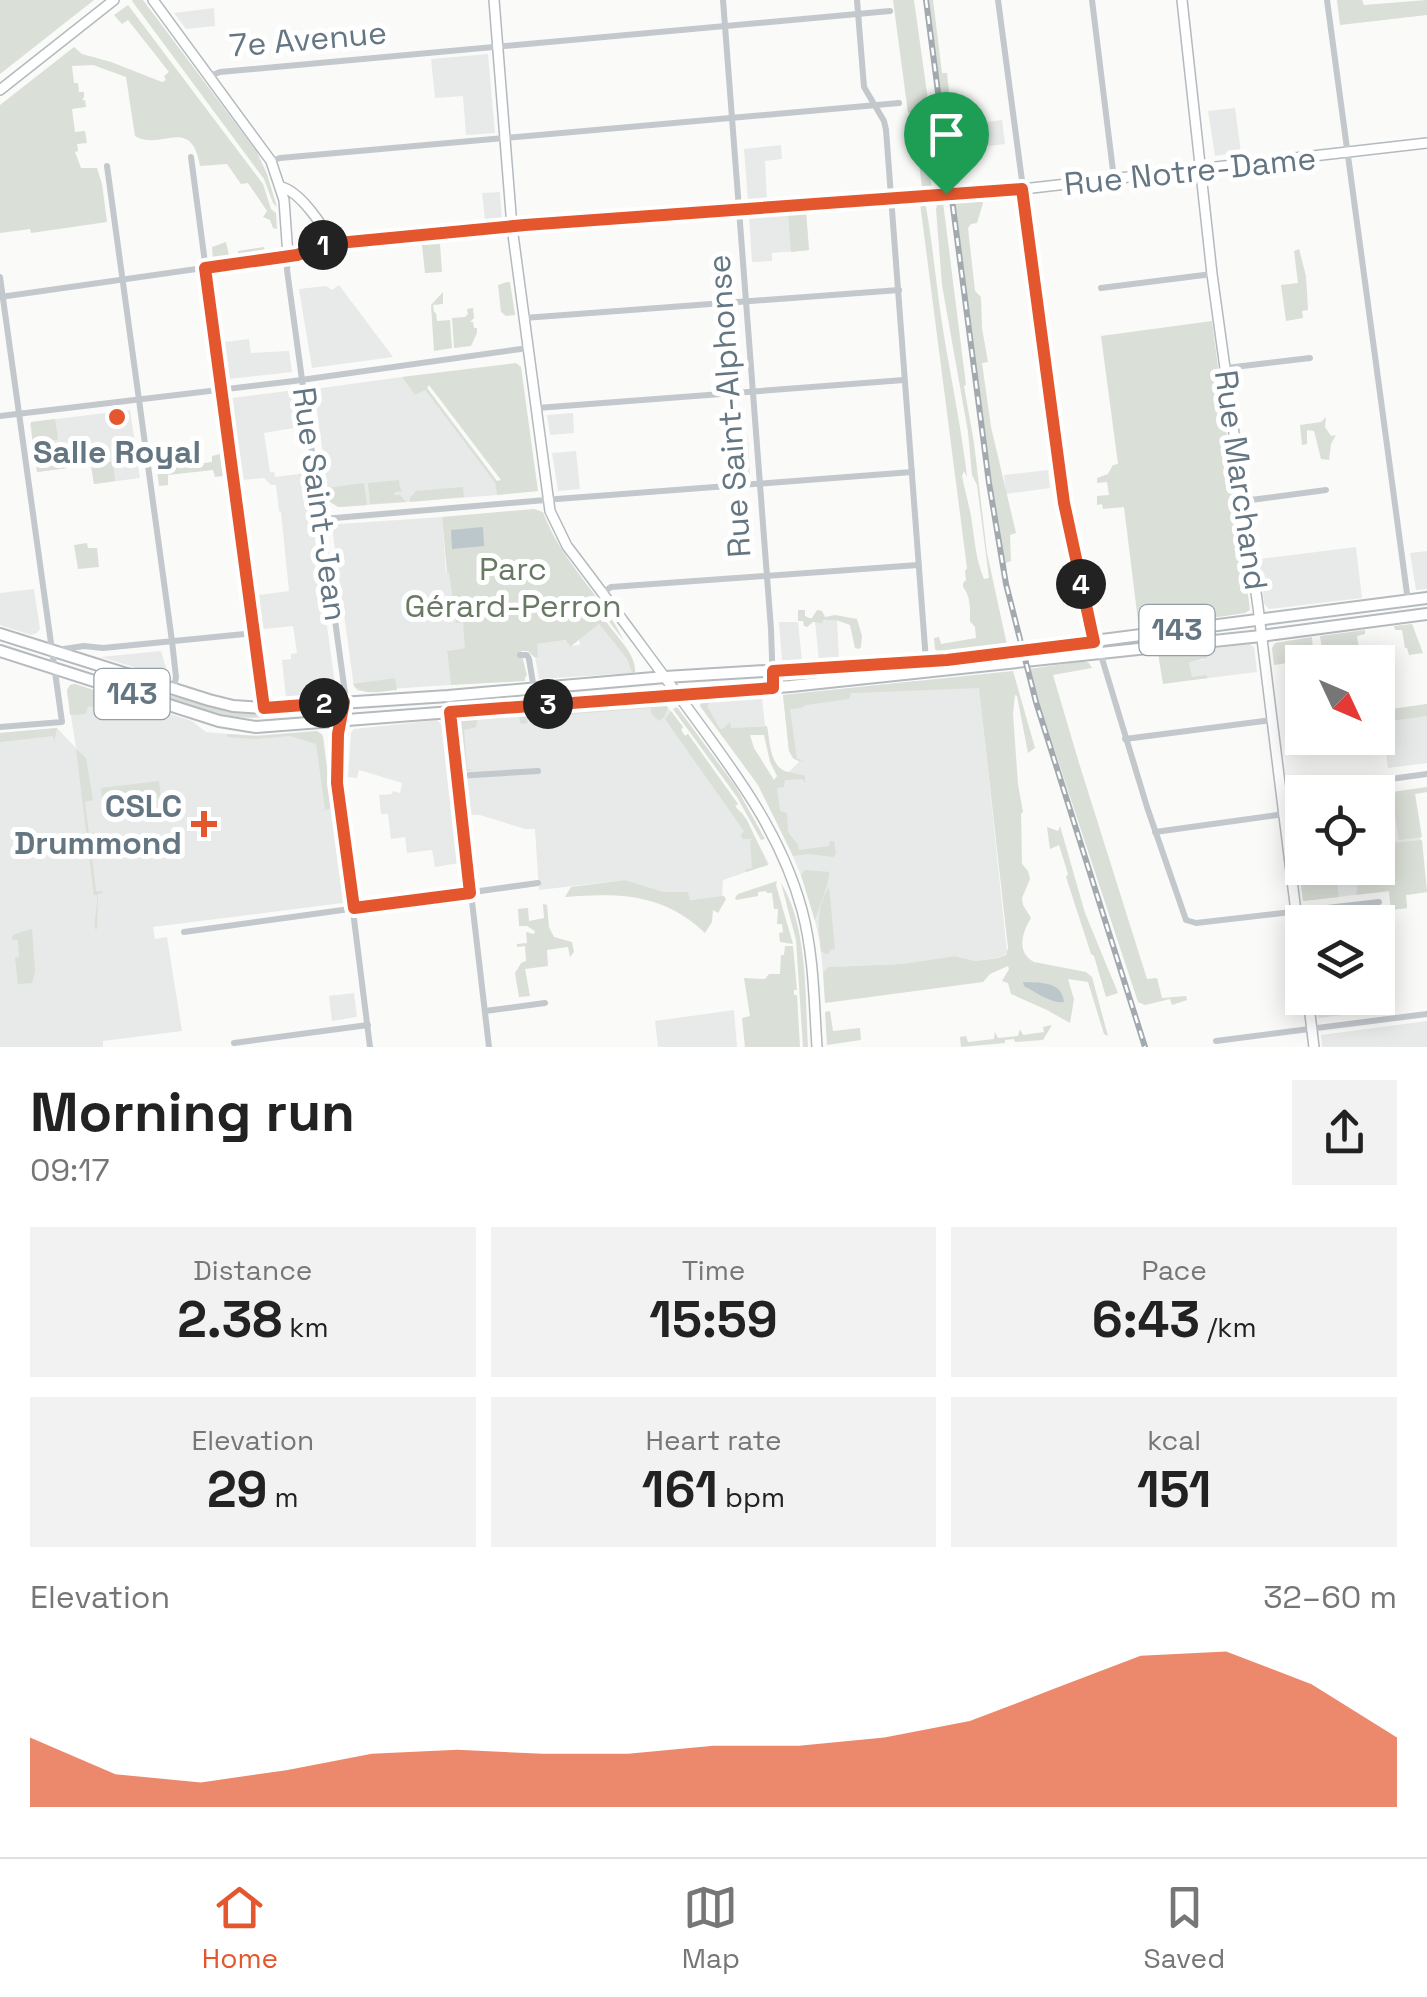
<!DOCTYPE html>
<meta charset="utf-8">
<style>
body{margin:0;font-family:"Space Grotesk",sans-serif;background:#f2f2f2;color:#222;height:100vh;display:flex;flex-direction:column;font-size:38px;white-space:nowrap}
*{box-sizing:border-box;margin:0}
p{font-size:32px;color:#767676}
.icon{flex:none;width:55px;height:55px;fill:none;stroke:currentColor;stroke-width:2;stroke-linecap:round;stroke-linejoin:round}
.map{position:relative;height:1047px;overflow:hidden}
.details{display:flex;flex-direction:column;background:#fff;flex:1}
.details>*{flex:none}
.needle{width:65px;rotate:134deg}
.fabs{position:absolute;left:1285px;top:645px;display:grid;gap:20px}
.fabs a{display:grid;place-items:center;width:110px;height:110px;border-radius:0px;background:#fff;box-shadow:0 5px 25px #0003;font-size:50px}
.pin{position:absolute;display:grid;place-items:center;width:85px;height:85px;color:#fff;margin:-102px -42px;border-radius:50% 50% 50% 0;rotate:-45deg;box-shadow:0 0 10px #0007}
.pin .icon{rotate:45deg}
.km{position:absolute;width:50px;height:50px;margin:-25px;border-radius:50%;background:#222;color:#fff;font-size:28px;line-height:50px;text-align:center}
.round{display:grid;place-items:center;flex:none;width:105px;height:105px;border-radius:0px;background:#f2f2f2}
.headline{display:flex;align-items:center;justify-content:space-between;height:170px;padding:0 30px}
h1{font-size:55px;font-weight:600;line-height:75px}
.figures{display:grid;grid-template-columns:repeat(3,1fr);gap:15px;height:170px;padding:10px 30px}
.figures div{display:grid;align-content:center;border-radius:0px;background:#f2f2f2;text-align:center}
.figures b{font-size:50px;font-weight:600}
.figures small{font-size:28px;font-weight:400}
.figures p{font-size:28px}
.chart{height:280px;padding:20px 30px}
.chart p{display:flex;justify-content:space-between}
.chart svg{width:100%;height:180px;margin-top:10px;fill:#e4572e;opacity:.7}
.dock{display:flex;justify-content:space-around;align-items:center;height:140px;border-top:2px solid #e0e0e0;background:#fff;font-size:28px;color:#767676}
.dock a{display:grid;justify-items:center;gap:5px}
.dock .active{color:#e4572e}
.map>svg:first-child{display:block}
</style>
<div class="map">
<svg width="1427" height="1047" viewBox="0 0 1427 1047">
<rect width="100%" height="100%" fill="#fafaf8"/>
<g fill="#e8e9e9">
<polygon points="214,8 215,26 186,29 174,13"/>
<polygon points="488,54 495,133 466,135 463,96 435,98 431,59"/>
<polygon points="1235,108 1241,152 1215,156 1208,111"/>
<polygon points="1002,120 1005,144 956,150 953,126"/>
<polygon points="781,145 782,159 765,161 767,199 748,201 744,149"/>
<polygon points="500,192 502,219 485,220 482,193"/>
<polygon points="806,212 809,250 772,253 772,261 752,262 749,216"/>
<polygon points="339,285 393,357 312,368 299,289 326,286 332,290"/>
<polygon points="249,339 251,353 289,351 292,372 229,379 224,342"/>
<polygon points="402,377 415,395 424,389 495,483 497,495 342,507 331,503 329,499 314,389"/>
<polygon points="295,390 300,427 264,433 270,472 274,472 275,477 306,473 336,691 334,694 286,698 282,660 291,659 291,654 297,653 293,626 263,629 259,595 289,591 281,512 279,511 276,485 271,485 264,478 242,480 231,400 232,398"/>
<polygon points="130,410 140,478 94,484 91,465 37,472 30,424 32,422"/>
<polygon points="573,413 574,433 550,435 547,415"/>
<polygon points="748,437 750,476 733,478 729,439"/>
<polygon points="576,451 580,489 558,491 552,453"/>
<polygon points="1048,470 1050,488 1006,494 1004,475"/>
<polygon points="442,517 446,572 449,572 456,622 463,622 465,635 465,648 447,651 451,685 358,691 354,687 332,527 339,524"/>
<polygon points="1356,547 1362,598 1269,609 1264,604 1259,559"/>
<polygon points="1427,551 1427,589 1416,590 1410,553"/>
<polygon points="34,589 40,629 37,633 31,635 0,625 0,593"/>
<polygon points="837,619 839,659 819,661 815,621"/>
<polygon points="779,622 798,622 802,661 786,662 782,660"/>
<polygon points="599,624 627,659 632,673 539,679 535,657 538,656 536,644 567,640 569,646 580,645 579,639"/>
<polygon points="1250,644 1254,647 1257,672 1192,680 1189,661 1203,660 1209,655 1209,649"/>
<polygon points="161,651 166,668 164,673 159,675 101,657"/>
<polygon points="915,681 979,684 1007,952 1003,957 975,961 955,956 902,964 828,967 823,973 820,942 809,895 782,830 764,796 799,762 792,757 789,751 783,695"/>
<polygon points="75,684 192,721 206,732 251,736 317,731 322,734 343,903 153,927 155,939 167,937 182,1031 103,1041 103,1047 0,1047 0,733 57,728 76,748 67,690 70,685"/>
<polygon points="762,697 765,726 718,729 700,706 704,701"/>
<polygon points="665,704 683,727 681,730 685,736 688,734 730,793 738,804 735,806 739,813 742,812 769,864 723,880 722,897 689,900 688,892 664,892 625,880 539,890 535,829 525,829 480,815 470,815 459,722 461,719"/>
<polygon points="1427,704 1427,763 1388,768 1385,742 1380,742 1378,711"/>
<polygon points="437,720 443,726 459,863 435,867 432,850 407,853 405,837 391,839 388,814 381,814 379,795 392,794 393,791 400,793 402,783 359,770 357,778 348,777 351,733 354,729"/>
<polygon points="1417,793 1415,794 1427,892 1406,895 1407,908 1391,910 1389,891 1303,901 1291,804 1302,803 1302,868 1378,868 1378,794"/>
<polygon points="354,993 357,1017 332,1021 329,996"/>
<polygon points="1316,998 1357,998 1359,1013 1318,1018"/>
<polygon points="734,1010 737,1047 658,1047 655,1021"/>
<polygon points="1427,1021 1427,1047 1322,1047 1321,1035"/>
</g>
<g fill="#dadfd7" fill-rule="evenodd">
<polygon points="0,0 94,0 0,74"/>
<polygon points="133,0 143,0 257,152 267,174 277,207 273,203 264,179 132,1"/>
<polygon points="893,0 914,0 938,172 933,166 929,170 932,188 922,188 913,112 908,113"/>
<polygon points="927,0 933,0 942,73 947,73 959,185 956,185 954,159 950,157"/>
<polygon points="1337,0 1362,0 1364,5 1427,0 1427,15 1340,25"/>
<path d="M 128,5 L 263,184 L 271,209 L 276,213 L 277,229 L 273,228 L 270,220 L 263,217 L 267,211 L 248,183 L 241,184 L 227,164 L 200,166 C 191,114 161,152 135,136 L 126,77 L 93,65 L 72,66 L 74,83 L 78,83 L 79,92 L 84,92 L 84,97 L 82,100 L 85,100 L 86,107 L 72,109 L 75,132 L 85,131 L 87,143 L 77,144 L 78,151 L 75,152 L 81,168 L 97,168 L 102,184 L 107,222 L 31,233 L 30,229 L 0,233 L 0,105 L 74,47 L 82,54 L 111,62 L 162,82 L 166,80 L 164,76 L 169,72 L 128,20 L 122,24 L 114,15 Z"/>
<polygon points="980,200 983,203 977,223 971,224 968,228 975,291 981,297 982,328 988,362 982,363 991,427 1016,533 1010,535 1011,561 1006,563 1007,574 998,529 954,202"/>
<path d="M 938,202 L 943,202 L 966,385 L 964,386 L 974,443 L 987,553 L 1007,645 L 941,654 L 935,649 L 934,638 L 939,637 L 941,644 L 976,638 L 975,627 L 970,621 C 970,609 971,597 963,587 L 963,583 L 966,580 L 965,571 L 967,568 L 920,203 L 923,203 L 926,207 C 933,246 936,284 942,323 C 950,375 961,425 967,477 L 964,471 L 962,476 C 965,492 970,507 972,523 C 975,543 976,560 984,579 L 989,578 L 977,485 L 972,475 L 968,432 L 942,285 L 936,209 Z"/>
<polygon points="806,212 809,250 791,252 788,213"/>
<polygon points="226,242 229,255 238,254 238,251 264,247 265,253 213,260 212,247"/>
<polygon points="440,244 442,272 425,273 422,245"/>
<polygon points="1299,249 1306,276 1308,310 1302,311 1303,318 1286,321 1281,285 1298,283 1294,251"/>
<polygon points="507,282 510,282 515,315 506,316 501,312 498,285"/>
<polygon points="443,292 443,304 433,305 434,312 436,313 437,321 450,320 452,348 434,351 431,305"/>
<polygon points="473,308 474,318 470,322 473,322 474,328 477,328 477,333 471,346 454,348 452,318 465,317 468,314 467,309"/>
<polygon points="1212,321 1250,610 1245,613 1139,629 1124,507 1103,509 1102,504 1097,505 1097,496 1109,495 1107,482 1097,483 1097,478 1108,474 1113,465 1118,464 1101,336"/>
<path d="M 516,363 L 521,367 L 538,491 L 497,495 L 495,483 L 425,390 L 415,395 L 402,377 ZM 429,385 L 501,480 L 497,481 L 427,388 Z"/>
<polygon points="1326,417 1325,427 1331,436 1336,435 1331,444 1329,460 1321,459 1314,431 1307,430 1307,444 1302,445 1300,425 1321,422"/>
<polygon points="55,419 58,439 33,448 31,422"/>
<polygon points="58,443 61,465 113,462 115,481 94,484 91,465 37,472 35,458 50,454 50,448"/>
<polygon points="220,454 223,476 215,477 213,470 168,475 168,485 159,486 156,462 165,461 167,468 212,462 212,456"/>
<polygon points="399,480 400,488 403,491 395,492 394,495 400,495 406,502 370,504 368,483"/>
<polygon points="364,483 367,505 338,507 329,501 327,488"/>
<polygon points="463,487 464,497 410,502 410,498 416,491"/>
<path d="M 534,509 L 543,512 C 562,564 601,593 624,641 L 607,619 L 605,620 C 615,635 637,655 635,672 L 632,673 L 627,659 L 599,624 L 570,647 L 566,640 L 537,644 L 538,657 L 534,657 L 528,651 L 521,651 L 527,676 L 525,677 L 525,681 L 451,685 L 447,651 L 465,648 L 463,622 L 456,623 L 449,573 L 447,572 L 442,517 Z"/>
<polygon points="87,543 88,548 97,548 99,567 78,569 74,545"/>
<polygon points="798,610 805,610 805,616 809,618 812,618 817,610 822,611 825,617 835,615 857,619 862,636 861,647 859,649 855,648 850,625 836,620 823,620 822,623 813,622 807,627 804,626 803,621 798,621"/>
<polygon points="1412,624 1423,653 1409,655 1407,648 1405,648 1402,630 1395,630 1394,626"/>
<polygon points="1365,630 1365,634 1357,636 1361,662 1356,662 1355,651 1352,650 1323,654 1320,636"/>
<polygon points="1312,637 1313,653 1300,655 1301,661 1274,665 1272,648 1275,643"/>
<polygon points="1209,649 1207,658 1189,662 1192,677 1206,675 1208,678 1163,684 1158,653"/>
<polygon points="1084,661 1089,663 1092,668 1053,675 1079,763 1147,979 1157,978 1162,998 1186,996 1187,1000 1172,1005 1170,999 1145,1005 1138,1002 1030,676 1029,669"/>
<path d="M 1013,671 L 1035,748 L 1028,753 L 1017,696 L 1015,695 L 1013,714 L 1018,784 L 1023,812 L 1021,814 L 1022,864 L 1028,871 L 1030,879 L 1022,898 L 1023,905 L 1031,918 C 1022,933 1016,952 1034,962 L 1086,972 L 1092,977 L 1108,1036 L 1104,1034 L 1088,982 L 1068,979 L 1074,999 L 1070,1023 L 1047,1010 L 1011,994 L 1008,983 L 1002,981 L 1009,969 L 1008,966 L 990,974 L 983,982 L 825,1003 L 823,973 L 828,967 L 902,964 L 955,956 L 975,961 L 999,958 L 1006,955 L 1008,948 L 979,688 L 851,693 L 849,699 L 806,705 L 801,708 L 790,709 L 797,759 L 803,760 L 800,761 L 794,759 L 789,751 L 783,695 Z"/>
<path d="M 395,678 L 397,690 C 383,691 361,697 353,684 Z"/>
<polygon points="75,684 146,707 148,718 130,712 127,718 119,716 120,709 97,702 95,708 88,706 86,714 70,715 67,690 70,685"/>
<path d="M 141,688 L 235,712 L 256,714 L 298,711 L 299,713 C 245,722 229,718 178,702 C 166,698 150,694 141,688 Z"/>
<path d="M 712,700 L 707,706 L 720,729 L 724,728 L 730,722 L 731,728 L 767,726 C 770,742 770,768 788,772 C 794,774 800,774 805,776 L 805,784 L 803,779 L 785,780 L 784,787 L 777,788 L 780,811 L 787,813 L 788,832 L 798,845 L 799,850 L 829,846 L 830,841 L 834,841 L 836,854 L 833,857 L 809,854 L 793,856 L 758,785 L 700,706 L 701,701 ZM 750,735 L 764,735 L 770,762 L 777,776 L 774,780 L 754,748 Z"/>
<polygon points="665,704 668,708 664,717 659,721 651,713 651,708 545,716 545,722 540,722 541,712"/>
<polygon points="1427,704 1427,716 1382,722 1382,728 1379,729 1378,711"/>
<polygon points="677,707 736,787 765,839 761,840 737,797 673,709"/>
<polygon points="671,711 683,727 681,730 685,736 688,734 738,804 735,806 747,820 768,865 746,872 745,870 752,868 750,841 753,839 742,839 741,835 744,831 665,719"/>
<polygon points="520,714 526,717 528,723 521,724 519,717 477,720 476,727 464,730 467,769 473,770 465,771 459,722 461,719"/>
<polygon points="57,728 54,743 53,736 0,742 0,733"/>
<polygon points="317,731 323,736 332,808 321,811 325,809 316,744 290,736 255,739 227,737 227,734 258,736"/>
<path d="M 76,749 L 86,758 L 93,800 L 85,802 L 96,891 L 102,891 L 103,893 L 98,894 L 97,929 L 95,929 C 94,917 98,907 97,895 L 94,895 Z"/>
<polygon points="159,781 162,806 159,805 157,793 102,799 101,788"/>
<polygon points="1427,787 1427,792 1415,794 1422,837 1399,840 1393,803 1378,805 1378,794"/>
<polygon points="1060,826 1085,913 1118,993 1106,997 1094,956 1091,954 1066,877 1068,874 1059,845 1050,849 1047,827 1058,831"/>
<polygon points="1422,840 1427,892 1406,895 1407,908 1391,910 1389,891 1356,895 1359,875 1383,870 1380,844"/>
<polygon points="1307,868 1316,868 1317,873 1320,873 1321,877 1336,875 1339,897 1303,901 1299,869"/>
<path d="M 805,870 L 829,872 C 830,882 819,906 815,921 L 801,875 Z"/>
<path d="M 625,880 L 664,892 L 688,892 L 690,900 L 724,896 L 726,899 L 718,913 L 713,910 L 712,922 L 705,933 C 663,893 619,893 565,897 L 571,887 Z"/>
<polygon points="777,881 776,885 793,944 780,942 779,933 783,932 782,924 777,924 778,909 774,909 772,893 767,893 766,891 758,892 758,896 736,900 735,898 738,894"/>
<path d="M 781,883 C 808,926 805,997 808,1047 L 803,1047 L 796,940 Z"/>
<path d="M 829,887 L 835,949 L 830,950 L 829,953 L 826,954 L 821,951 C 818,927 816,908 829,887 Z"/>
<polygon points="543,904 547,905 549,927 554,937 572,942 574,952 570,957 568,947 547,950 548,966 525,969 530,996 519,997 515,973 521,963 526,961 525,946 517,947 517,944 527,943 526,932 534,934 535,931 527,926 519,926 518,909 528,908 529,921 544,918"/>
<polygon points="32,929 35,972 32,983 18,984 15,958 19,957 18,940 12,940 12,937 15,934"/>
<polygon points="785,946 793,946 797,990 794,990 794,995 797,995 800,1047 745,1047 742,1018 750,1016 744,978 765,979 769,974 780,974 781,955 784,955"/>
<polygon points="830,1011 833,1031 860,1028 861,1040 827,1045 825,1012"/>
<polygon points="1052,1025 1043,1040 1015,1042 1014,1039 1005,1040 1005,1043 961,1047 960,1037 966,1036 968,1042 994,1039 995,1032 998,1038 1018,1036 1020,1029 1023,1035 1044,1032 1043,1027"/>
</g>
<g fill="#bbc7cb">
<polygon points="483,527 484,546 452,549 451,530"/>
<path d="M 1023,982 C 1041,983 1062,981 1064,1002 C 1052,1004 1035,992 1024,986 Z"/>
</g>
<g fill="none" stroke-linecap="round" stroke-linejoin="round">
<g stroke="#b3babf" stroke-width="12">
<g id="secondary">
<polyline points="153,0 271,161 284,200 288,256 327,244 525,225 1023,189 1427,143"/>
<path d="M 494,0 L 512,227 L 550,511 L 567,546 C 606,597 643,648 681,699 C 730,766 780,829 802,910 C 814,955 814,1002 817,1047"/>
<polyline points="1182,0 1212,274 1258,607 1302,960"/>
<polyline points="0,90 114,0"/>
<path d="M 281,187 C 299,191 325,226 330,244"/>
<polyline points="1308,998 1314,1047"/>
</g>
</g>
<g stroke="#b5babe" stroke-width="14">
<g id="primary">
<polyline points="0,634 209,700 233,706 264,708 448,696 665,677 947,660 1427,598"/>
<polyline points="0,651 219,721 256,727 791,686 1261,636 1427,614"/>
</g>
</g>
<g stroke="#c3c8cc" stroke-width="6">
<polyline points="723,0 771,629 773,687"/>
<polyline points="857,0 864,87 884,121 886,130 926,661"/>
<polyline points="998,0 1063,489 1070,534 1094,641"/>
<polyline points="1092,0 1114,179"/>
<polyline points="1327,0 1408,601"/>
<polyline points="210,76 220,72 890,11"/>
<polyline points="191,157 264,708"/>
<polyline points="271,161 280,158 899,103"/>
<polyline points="107,166 172,641 176,677 174,688"/>
<polyline points="0,277 62,722 0,727"/>
<polyline points="1101,288 1212,274"/>
<polyline points="0,297 288,256 287,270 345,693 338,733 337,783 370,1047"/>
<polyline points="524,318 899,290"/>
<polyline points="1226,368 1310,358"/>
<polyline points="537,408 904,380"/>
<polyline points="0,416 294,381 528,348"/>
<polyline points="1243,501 1326,490"/>
<polyline points="323,519 557,499 912,472"/>
<polyline points="602,593 611,587 918,565"/>
<polyline points="57,650 84,646 103,648 255,633"/>
<polyline points="1100,652 1147,807 1186,920 1196,923 1379,902"/>
<polyline points="520,655 527,655 529,659 534,689"/>
<polyline points="448,696 489,1047"/>
<polyline points="1125,739 1272,720"/>
<polyline points="457,776 538,771"/>
<polyline points="1281,794 1427,774"/>
<polyline points="1155,832 1284,814"/>
<polyline points="184,932 538,883"/>
<polyline points="485,1011 545,1003"/>
<polyline points="1216,1041 1427,1014"/>
<polyline points="234,1043 368,1025"/>
</g>
<use href="#secondary" stroke="#fff" stroke-width="9"/>
<use href="#primary" stroke="#fff" stroke-width="10"/>
<g stroke="#a2aab0" stroke-width="6">
<polyline id="rail" points="926,0 989,483 1006,584 1036,702 1145,1047"/>
</g>
<use href="#rail" stroke="#fff" stroke-width="2.5" stroke-dasharray="8" stroke-linecap="butt"/>
</g>
<g fill="none" stroke-linecap="round" stroke-linejoin="round">
<g stroke="#fff" stroke-width="20">
<polygon id="route" points="1022,189 1064,503 1094,642 947,660 773,671 773,688 450,712 470,893 354,908 337,783 338,734 344,702 264,708 205,268 297,255 328,244 525,225"/>
</g>
<use href="#route" stroke="#e4572e" stroke-width="12"/>
</g>
<g fill="#e4572e" stroke="#fff" stroke-width="4">
<circle cx="117" cy="417" r="10"/>
<path d="M199 809h10v10h10v10h-10v10h-10v-10h-10v-10h10z"/>
</g>
<g text-anchor="middle" stroke-width="10" stroke-linejoin="round" paint-order="stroke">
<g fill="#fff" stroke="#939fa8" stroke-width="2.5">
<rect x="1139.5" y="605" width="75" height="50" rx="8"/>
<rect x="94.5" y="669" width="75" height="50" rx="8"/>
</g>
<g font-size="30" font-weight="bold" fill="#657683">
<text x="1177" y="640">143</text>
<text x="132" y="704">143</text>
</g>
<g font-size="32" fill="#657683" stroke="#fff">
<text transform="translate(308 39) rotate(-5)" y="11">7e Avenue</text>
<text transform="translate(1190 171) rotate(-6)" y="11">Rue Notre-Dame</text>
<text transform="translate(729 406) rotate(-94)" y="11">Rue Saint-Alphonse</text>
<text transform="translate(1241 480) rotate(82)" y="11">Rue Marchand</text>
<text transform="translate(320 504) rotate(82)" y="11">Rue Saint-Jean</text>
</g>
<g font-size="32" font-weight="bold" fill="#657683" stroke="#fff">
<text x="117" y="463">Salle Royal</text>
<text x="182" y="817" text-anchor="end">CSLC<tspan x="182" dy="37">Drummond</tspan></text>
</g>
<g font-size="32" fill="#687a64" stroke="#fff">
<text x="513" y="580">Parc<tspan x="513" dy="37">Gérard-Perron</tspan></text>
</g>
</g>
</svg>
<div class="fabs">
<a><svg class="needle" viewBox="-14 -14 28 28"><path d="M0-13l5 13h-10z" fill="#e53935"/><path d="M0 13l5-13h-10z" fill="#767676"/></svg></a>
<a><svg class="icon" aria-label="locate" viewBox="0 0 24 24"><circle cx="12" cy="12" r="6"/><path d="M12 2v4M12 18v4M2 12h4M18 12h4"/></svg></a>
<a><svg class="icon" aria-label="layers" viewBox="0 0 24 24"><path d="M12 4l9 5-9 5-9-5zM3 14l9 5 9-5"/></svg></a>
</div>
<div class="pin" style="left:946px;top:194px;background:#1e9e55"><svg class="icon" aria-label="arrive" viewBox="0 0 24 24"><path d="M6 21V4h12l-3 4 3 4H6"/></svg></div>
<b class="km" style="left:323px;top:245px">1</b>
<b class="km" style="left:324px;top:703px">2</b>
<b class="km" style="left:548px;top:704px">3</b>
<b class="km" style="left:1081px;top:584px">4</b>
</div>
<section class="details">
<div class="headline"><div><h1>Morning run</h1><p>09:17</p></div><a class="round"><svg class="icon" aria-label="share" viewBox="0 0 24 24"><path d="M12 15V3M7 8l5-5 5 5M5 13v7h14v-7"/></svg></a></div>
<div class="figures">
<div><p>Distance</p><b>2.38<small> km</small></b></div>
<div><p>Time</p><b>15:59</b></div>
<div><p>Pace</p><b>6:43<small> /km</small></b></div>
</div>
<div class="figures">
<div><p>Elevation</p><b>29<small> m</small></b></div>
<div><p>Heart rate</p><b>161<small> bpm</small></b></div>
<div><p>kcal</p><b>151</b></div>
</div>
<div class="chart"><p><span>Elevation</span>32–60 m</p>
<svg viewBox="0 0 160 44" preserveAspectRatio="none"><path d="M0 44V27L10 36L20 38L30 35L40 31L50 30L60 31L70 31L80 29L90 29L100 27L110 23L120 15L130 7L140 6L150 14L160 27V44z"/></svg>
</div>
</section>
<nav class="dock">
<a class="active"><svg class="icon" aria-label="home" viewBox="0 0 24 24"><path d="M3 11l9-7 9 7M6 9v11h12V9"/></svg>Home</a>
<a><svg class="icon" aria-label="map" viewBox="0 0 24 24"><path d="M3 6l6-2 6 2 6-2v14l-6 2-6-2-6 2zM9 4v14M15 6v14"/></svg>Map</a>
<a><svg class="icon" aria-label="saved" viewBox="0 0 24 24"><path d="M7 4h10v16l-5-4-5 4z"/></svg>Saved</a>
</nav>
